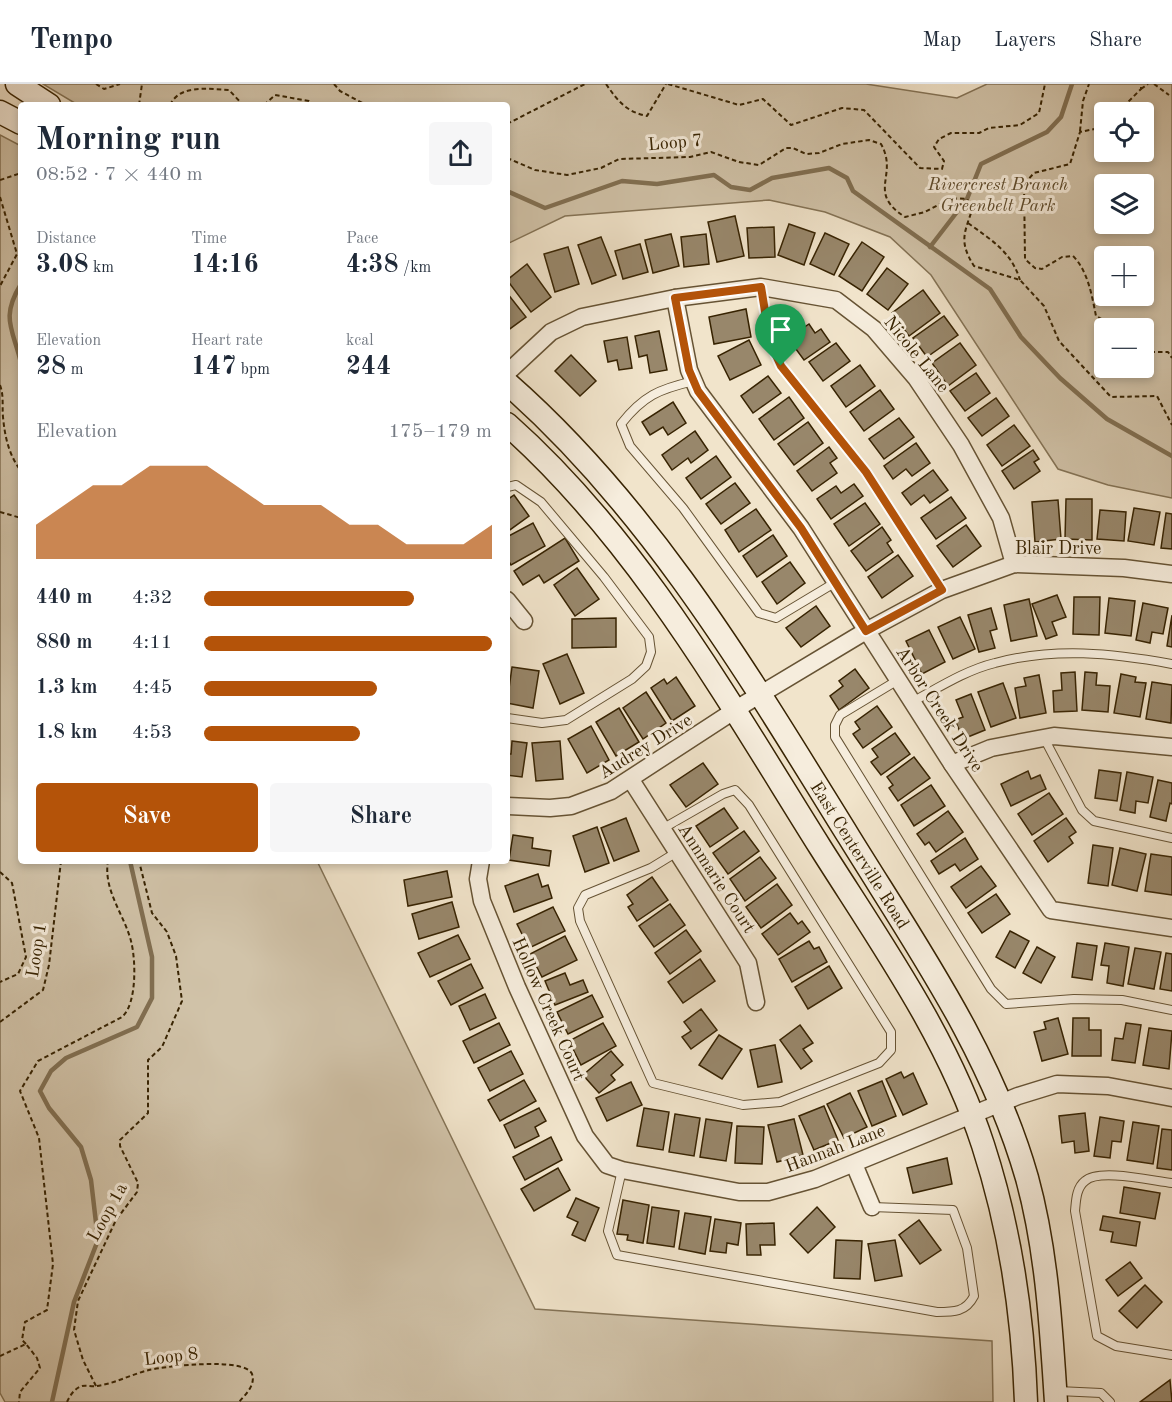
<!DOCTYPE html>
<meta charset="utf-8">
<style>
body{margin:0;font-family:"Old Standard TT",serif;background:#f6f6f7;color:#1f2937;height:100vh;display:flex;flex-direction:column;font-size:22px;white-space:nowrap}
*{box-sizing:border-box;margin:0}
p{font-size:20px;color:#747a83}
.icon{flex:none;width:33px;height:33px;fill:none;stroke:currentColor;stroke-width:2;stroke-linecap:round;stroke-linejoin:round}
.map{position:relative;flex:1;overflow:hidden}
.details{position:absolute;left:18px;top:18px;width:492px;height:762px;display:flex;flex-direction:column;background:#fff;border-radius:6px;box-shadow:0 3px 9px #0003}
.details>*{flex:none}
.fabs{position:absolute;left:1094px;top:18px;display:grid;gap:12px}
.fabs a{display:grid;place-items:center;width:60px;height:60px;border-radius:6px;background:#fff;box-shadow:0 3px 9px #0003;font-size:30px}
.pin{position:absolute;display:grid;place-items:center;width:51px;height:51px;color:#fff;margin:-62px -26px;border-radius:50% 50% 50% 0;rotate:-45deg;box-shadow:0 0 6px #0007}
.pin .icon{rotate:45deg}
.round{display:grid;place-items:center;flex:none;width:63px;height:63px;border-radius:6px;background:#f6f6f7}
.summary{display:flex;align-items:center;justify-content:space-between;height:102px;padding:0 18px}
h1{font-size:33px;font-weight:700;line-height:45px}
.figures{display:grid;grid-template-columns:repeat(3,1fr);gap:9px;height:102px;padding:6px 18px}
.figures div{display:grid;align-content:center}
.figures b{font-size:26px;font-weight:700}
.figures small{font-size:16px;font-weight:400}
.figures p{font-size:16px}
.chart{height:168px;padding:12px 18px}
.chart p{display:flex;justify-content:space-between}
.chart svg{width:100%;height:108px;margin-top:6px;fill:#b45309;opacity:.7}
.primary-button{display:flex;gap:12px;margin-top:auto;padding:12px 18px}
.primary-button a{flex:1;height:69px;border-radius:6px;background:#b45309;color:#fff;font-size:24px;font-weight:700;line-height:69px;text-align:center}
.primary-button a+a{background:#f6f6f7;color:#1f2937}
ul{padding:0 18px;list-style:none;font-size:20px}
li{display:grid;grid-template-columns:96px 72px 1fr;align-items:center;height:45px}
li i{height:15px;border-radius:8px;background:#b45309}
header{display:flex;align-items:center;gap:36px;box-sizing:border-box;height:84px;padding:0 30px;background:#fff;border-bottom:2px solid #e0e1e3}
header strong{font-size:28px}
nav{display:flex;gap:33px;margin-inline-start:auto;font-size:21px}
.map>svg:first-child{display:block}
</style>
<header>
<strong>Tempo</strong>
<nav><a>Map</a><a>Layers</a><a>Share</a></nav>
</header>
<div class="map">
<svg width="1172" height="1318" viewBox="0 0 1172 1318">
<rect width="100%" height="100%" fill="#f1e4cb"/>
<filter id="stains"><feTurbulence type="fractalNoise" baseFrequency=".00333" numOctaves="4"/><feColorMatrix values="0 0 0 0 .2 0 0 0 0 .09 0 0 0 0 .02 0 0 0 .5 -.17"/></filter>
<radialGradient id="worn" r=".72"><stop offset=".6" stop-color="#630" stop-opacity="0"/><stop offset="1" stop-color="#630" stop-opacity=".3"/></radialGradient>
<g fill="#d1c3a9" stroke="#847356" stroke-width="1.5" fill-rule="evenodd">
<path d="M 43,0 L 866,0 L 957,14 L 987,0 L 1172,0 L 1172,414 L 1108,401 L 1058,385 L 931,191 L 890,153 L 825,128 L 769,116 L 565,132 L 507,160 L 507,21 L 78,21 ZM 1104,28 L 1143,28 L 1143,68 L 1104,68 ZM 1104,100 L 1143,100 L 1143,140 L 1104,140 ZM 1104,172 L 1143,172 L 1143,212 L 1104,212 ZM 1104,244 L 1143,244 L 1143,284 L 1104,284 Z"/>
<polygon points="0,51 21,62 21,777 317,777 535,1225 992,1257 993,1318 5,1318 0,1309"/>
</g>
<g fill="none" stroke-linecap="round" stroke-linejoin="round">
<g stroke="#816f52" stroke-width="4.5">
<polyline points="507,107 545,124 622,97 657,100 714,91 731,103 750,106 772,94 829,84 847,94 853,107 990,205 1021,253 1060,294 1107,335 1172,372"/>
<polyline points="930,163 967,115 981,80 1047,48 1061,33 1072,0"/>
<path d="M 21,200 C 0,234 13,245 21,279"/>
<polyline points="52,1318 74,1218 98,1156 91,1096 81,1063 49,1024 40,1007 51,987 66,974 137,943 152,914 152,873 130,777"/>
</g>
</g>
<g fill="#98876b" stroke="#372302" stroke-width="1.5">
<polygon points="735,132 744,172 717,178 708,138"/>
<polygon points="789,140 815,149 804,181 778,171"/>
<polygon points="774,143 775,173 749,174 747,144"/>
<polygon points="825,149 849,160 834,191 810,180"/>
<polygon points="671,150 679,182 653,189 645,156"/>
<polygon points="706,150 709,180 684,183 681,153"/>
<polygon points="601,153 616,191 592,200 578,161"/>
<polygon points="862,158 884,173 862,207 839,192"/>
<polygon points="640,160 648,188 623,195 615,167"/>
<polygon points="568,163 579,200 555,208 544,170"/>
<polygon points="527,180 551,213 531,228 507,196"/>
<polygon points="887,184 908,200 888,226 867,210"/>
<polygon points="923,206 940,229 909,252 892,229"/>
<polygon points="507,209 526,233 507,247"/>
<polygon points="746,225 751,253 714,260 709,233"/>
<polygon points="794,232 803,244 809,240 815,249 821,245 830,258 804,276 779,242"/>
<polygon points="944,232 958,251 927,273 913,254"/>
<polygon points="659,247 667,286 650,289 647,271 639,273 635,252"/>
<polygon points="627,253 632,284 619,286 617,276 608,278 604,257"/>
<polygon points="749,256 761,281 730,296 718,272"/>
<polygon points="836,259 850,277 823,297 809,278"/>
<polygon points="960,259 976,281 948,302 932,279"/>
<polygon points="571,271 596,297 580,312 555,287"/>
<polygon points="860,281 875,302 846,323 831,302"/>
<polygon points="976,289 990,309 965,327 950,307"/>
<polygon points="768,292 781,309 753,329 741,312"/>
<polygon points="880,306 894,325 864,347 850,328"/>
<polygon points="789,313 804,334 774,356 759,335"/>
<polygon points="996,314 1009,332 982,352 968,334"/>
<polygon points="673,318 686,339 668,351 663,343 650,351 642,338"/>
<polygon points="899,334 914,353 884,375 869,355"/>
<polygon points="808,338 823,359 794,381 778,360"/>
<polygon points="1014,341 1030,362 1002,382 987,361"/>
<polygon points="695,347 708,366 691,379 688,374 672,386 662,371"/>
<polygon points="916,359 930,379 912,392 906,385 893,395 884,382"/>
<polygon points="829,363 837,374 830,379 837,389 812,407 797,387"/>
<polygon points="1033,366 1039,375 1034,378 1040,387 1014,405 1002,387"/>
<polygon points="716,372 731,393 701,415 686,394"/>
<polygon points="933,386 948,406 930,419 924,411 911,421 902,409"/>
<polygon points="735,399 750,419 721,440 706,420"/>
<polygon points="854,400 863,412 831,435 817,415 836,402 841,409"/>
<polygon points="514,411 529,432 507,448 507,416"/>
<polygon points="951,413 966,434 936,455 921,434"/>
<polygon points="1066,415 1092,415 1092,456 1065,455"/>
<polygon points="1058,416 1061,455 1035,458 1032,418"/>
<polygon points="865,419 880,440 849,462 834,440"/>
<polygon points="1134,424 1160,428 1154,461 1128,457"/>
<polygon points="756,425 771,446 739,468 725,446"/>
<polygon points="1100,426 1126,428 1124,457 1097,455"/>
<polygon points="1166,429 1172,430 1172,465 1161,464"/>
<polygon points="533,439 545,462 511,481 507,474 507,453"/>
<polygon points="966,441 981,462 953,483 937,462"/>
<polygon points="882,443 891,456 887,459 893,468 866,487 851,467"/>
<polygon points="773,451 787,472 757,493 743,472"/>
<polygon points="565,454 579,477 544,499 539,491 523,501 514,487"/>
<polygon points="898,471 913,492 882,514 868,493"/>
<polygon points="790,478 805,499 777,520 762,498"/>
<polygon points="577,484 599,515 575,532 554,501"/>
<polygon points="1057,511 1066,533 1052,538 1057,551 1046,555 1032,520"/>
<polygon points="1074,513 1100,513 1099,551 1073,550"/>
<polygon points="1109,514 1135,517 1131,552 1105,549"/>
<polygon points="1029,515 1037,552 1011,557 1004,521"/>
<polygon points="1143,519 1168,524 1163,550 1152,548 1150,559 1136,556"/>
<polygon points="816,522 830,542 801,563 786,544"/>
<polygon points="991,524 997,545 990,547 995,564 979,568 968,531"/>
<polygon points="1172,531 1172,563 1167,562"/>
<polygon points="960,533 975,565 953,575 938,543"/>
<polygon points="616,534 616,563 572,564 572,535"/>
<polygon points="929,546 945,578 922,590 906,557"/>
<polygon points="567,570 584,609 560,620 543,580"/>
<polygon points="512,583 539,587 533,624 507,619"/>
<polygon points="855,585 869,604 839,626 830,612 843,602 839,597"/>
<polygon points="1075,588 1077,627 1054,628 1053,607 1062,606 1061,589"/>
<polygon points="1085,588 1097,589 1096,601 1110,602 1108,628 1082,626"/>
<polygon points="1121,590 1136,593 1135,598 1146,599 1140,633 1114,629"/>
<polygon points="1039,591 1046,629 1020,634 1015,604 1026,602 1024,594"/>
<polygon points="676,593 695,622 672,637 651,604 664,595 667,600"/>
<polygon points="1152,598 1172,601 1171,639 1146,635"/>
<polygon points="1003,599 1016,634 991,643 978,608"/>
<polygon points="646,608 666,639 643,655 623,624"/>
<polygon points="971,610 985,646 963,655 955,636 963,633 956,616"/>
<polygon points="877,622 892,643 863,664 853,650 860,645 855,638"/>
<polygon points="619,624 639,658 616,672 596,638"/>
<polygon points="591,642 609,676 587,689 568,655"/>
<polygon points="895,649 910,670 881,691 871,678 878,673 872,665"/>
<polygon points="512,657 527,659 522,693 507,691 507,670 511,670"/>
<polygon points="560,657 563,695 536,697 532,659"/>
<polygon points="914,673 930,694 898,717 889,704 893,701 887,693"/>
<polygon points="703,679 718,700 686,723 670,701"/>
<polygon points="1099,686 1121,689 1117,717 1095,714"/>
<polygon points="1028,687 1031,695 1040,691 1046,705 1011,722 1001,700"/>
<polygon points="1127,688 1153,693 1148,719 1136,717 1135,729 1120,726"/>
<polygon points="1158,696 1172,699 1172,720 1170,719 1166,737 1150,733"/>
<polygon points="931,701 945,722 914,742 901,721"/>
<polygon points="1049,709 1063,730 1032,751 1018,730"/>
<polygon points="724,724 738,744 710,763 696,742"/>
<polygon points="948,727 963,748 936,768 929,758 925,761 917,750"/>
<polygon points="626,734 639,767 614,777 601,744"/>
<polygon points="1066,734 1076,748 1069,753 1073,759 1048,778 1034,757"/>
<polygon points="597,743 609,779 585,788 573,752"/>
<polygon points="744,747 759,767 728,790 713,769"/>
<polygon points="513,751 533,754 532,764 551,767 549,782 509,776"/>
<polygon points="965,754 978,775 960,787 955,780 939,790 931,777"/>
<polygon points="1093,761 1113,764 1108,802 1088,799"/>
<polygon points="1120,764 1146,770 1137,807 1112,801"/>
<polygon points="1151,770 1172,773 1172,811 1145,807"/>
<polygon points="760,773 776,794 745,817 730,795"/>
<polygon points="981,782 996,802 966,824 951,803"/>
<polygon points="447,787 452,813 408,822 404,796"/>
<polygon points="538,790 542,803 548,801 552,814 514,828 505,802"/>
<polygon points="652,793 668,816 637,837 628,823 633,820 627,811"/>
<polygon points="777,800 792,821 761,844 746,823"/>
<polygon points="996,810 1010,830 982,849 968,829"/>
<polygon points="452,818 459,843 419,855 412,830"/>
<polygon points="670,820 685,841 654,863 639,842"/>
<polygon points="553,823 565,847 529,864 517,840"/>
<polygon points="790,829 798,840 802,837 810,848 778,871 762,850"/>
<polygon points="686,846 701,867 670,890 655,869"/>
<polygon points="1010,847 1029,857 1015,884 996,873"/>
<polygon points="458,851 470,875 430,893 418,869"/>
<polygon points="565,852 577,876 542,893 530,870"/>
<polygon points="809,857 814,865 819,863 827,878 792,898 779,875"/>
<polygon points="1077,859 1097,862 1092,896 1072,893"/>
<polygon points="1105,859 1129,863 1123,902 1107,899 1109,882 1101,881"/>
<polygon points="1037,863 1055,873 1041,899 1023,889"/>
<polygon points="1135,864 1161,868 1154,905 1128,900"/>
<polygon points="1166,869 1172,870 1172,907 1160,905"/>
<polygon points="700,875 715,897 683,919 668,898"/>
<polygon points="471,880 483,904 451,921 438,897"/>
<polygon points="829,882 842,904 808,925 795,903"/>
<polygon points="565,889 570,901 583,896 588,908 555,921 545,897"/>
<polygon points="485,910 496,934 470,946 459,922"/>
<polygon points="592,911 603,933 568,950 557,928"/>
<polygon points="701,925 717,946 691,965 682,953 691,947 684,938"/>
<polygon points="1058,934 1068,970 1042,977 1034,948 1046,945 1044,938"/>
<polygon points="1073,934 1089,934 1089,946 1101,946 1101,972 1072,972"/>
<polygon points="499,939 510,961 474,979 463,957"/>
<polygon points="603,939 616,962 581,981 569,957"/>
<polygon points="1126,939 1141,941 1135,979 1112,976 1115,954 1123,955"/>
<polygon points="800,941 813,959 803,965 812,977 801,985 780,956"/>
<polygon points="1149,944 1172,947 1169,985 1143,981"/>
<polygon points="719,951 742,965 722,995 699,981"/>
<polygon points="775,961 782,998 758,1003 750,966"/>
<polygon points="511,967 523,990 490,1007 478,984"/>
<polygon points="611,967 623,981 611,991 615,996 599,1009 583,991"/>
<polygon points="901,988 904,994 913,989 927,1020 903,1031 886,995"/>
<polygon points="524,996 536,1017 500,1037 488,1016"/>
<polygon points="882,997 896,1032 872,1042 858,1007"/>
<polygon points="631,998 642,1021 607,1037 596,1014"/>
<polygon points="850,1009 867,1043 844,1054 827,1020"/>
<polygon points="824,1022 838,1056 814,1066 799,1032"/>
<polygon points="539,1024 546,1037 535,1043 539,1052 515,1064 504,1041"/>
<polygon points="644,1024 669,1028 663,1066 637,1062"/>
<polygon points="1085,1029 1089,1067 1075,1069 1074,1057 1062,1059 1059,1032"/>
<polygon points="675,1030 700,1034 694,1072 669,1068"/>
<polygon points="1100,1033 1124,1037 1121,1058 1112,1057 1110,1074 1094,1072"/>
<polygon points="706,1035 732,1039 726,1077 700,1073"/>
<polygon points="794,1035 803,1071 777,1078 768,1041"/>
<polygon points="1133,1038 1159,1042 1153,1080 1127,1076"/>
<polygon points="737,1042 764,1043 762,1080 735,1079"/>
<polygon points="1162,1045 1172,1046 1172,1086 1157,1084"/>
<polygon points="551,1053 562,1076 525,1096 513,1073"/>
<polygon points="947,1074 952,1100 913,1109 907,1084"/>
<polygon points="558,1084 570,1106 534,1127 521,1105"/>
<polygon points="1124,1103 1160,1109 1155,1135 1120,1129"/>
<polygon points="576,1114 599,1124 585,1157 572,1151 578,1138 567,1133"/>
<polygon points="623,1116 649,1121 643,1159 627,1156 628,1151 617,1150"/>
<polygon points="652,1123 679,1127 674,1163 647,1159"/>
<polygon points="817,1123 835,1143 808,1169 790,1150"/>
<polygon points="685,1129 711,1133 705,1170 679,1165"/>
<polygon points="1103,1132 1140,1138 1136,1162 1111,1158 1113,1148 1100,1146"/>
<polygon points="715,1135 741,1139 738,1161 727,1159 726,1169 710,1167"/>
<polygon points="919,1136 941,1166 920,1180 899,1151"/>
<polygon points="774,1139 775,1161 760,1161 761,1171 747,1171 746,1140"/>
<polygon points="836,1156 862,1157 860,1195 834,1194"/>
<polygon points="895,1156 902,1192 875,1197 868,1160"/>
<polygon points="1130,1178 1142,1194 1118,1212 1106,1196"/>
<polygon points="1145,1201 1162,1218 1137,1244 1119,1227"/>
<polygon points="1170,1296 1172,1318 1140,1318"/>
</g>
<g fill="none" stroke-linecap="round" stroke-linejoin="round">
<g stroke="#665334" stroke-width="10">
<g id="service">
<polyline points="761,203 770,258 781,282 866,388 942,506"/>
<path d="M 694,297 C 659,305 643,312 621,340 L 630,362 L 683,424 L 759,529 L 776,534 L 836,498"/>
<polyline points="507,403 516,401 541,418 604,493 649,553 651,568 646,582 632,595 566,636 542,639 507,634"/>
<polyline points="898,596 840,631 835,641 835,653 991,905 1006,920 1074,915 1122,916 1172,926"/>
<path d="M 912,618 C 938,604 966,586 995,579 C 1055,563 1112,569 1172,580"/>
<polyline points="1044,654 1082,726 1094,737 1172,754"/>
<polyline points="662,745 723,710 735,706 749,721 891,948 891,966 879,979 780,1018 743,1021 653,999 580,837 578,824 585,811 651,784 677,768"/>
<path d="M 622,1086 L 608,1147 L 617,1171 L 937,1228 C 954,1228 966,1228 974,1212 L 967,1164 L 953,1126 L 872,1123"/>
<path d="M 1172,1099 C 1153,1097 1099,1084 1085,1097 C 1076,1104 1076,1117 1075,1127 L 1097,1252 L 1116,1262 L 1172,1271"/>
<polyline points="1058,1307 1101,1309 1110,1318"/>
</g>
</g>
<g stroke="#665334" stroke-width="19">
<g id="minor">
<polyline points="675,214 689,286 698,307 801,444 952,680 1051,826 1172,844"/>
<polyline points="507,289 551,248 582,233 675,214 761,203 836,216 874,245 916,294 961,361 1001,434 1014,480"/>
<polyline points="507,516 524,537"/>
<polyline points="952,680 991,664 1054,652 1172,663"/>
<polyline points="631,696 748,879 756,918"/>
<polyline points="507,722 550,724 571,722 611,707 746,619 866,547 942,506 1014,480 1124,484 1172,490"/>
<polyline points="481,777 478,795 482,817 517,903 585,1052 607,1081 622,1086 739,1108 768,1108 815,1095 1018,1012 1057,1000 1108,1002 1172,1014"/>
<polyline points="854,1080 872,1123"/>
</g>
</g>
<g stroke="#372302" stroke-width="25">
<g id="secondary">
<polyline points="17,0 49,21"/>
<polyline points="0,28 21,39"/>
<path d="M 507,299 C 651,425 749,592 849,753 C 917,863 991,968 1027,1094 C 1047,1167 1051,1243 1056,1318"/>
<path d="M 507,340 C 638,456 727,615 820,763 C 880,858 948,953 983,1061 C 1010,1144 1023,1231 1026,1318"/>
</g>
</g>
<g stroke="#372302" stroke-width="2" stroke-dasharray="4.5 3" stroke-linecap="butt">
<polyline points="96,0 104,5 120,0"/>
<polyline points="334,0 340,7 366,21"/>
<path d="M 606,0 C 617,16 626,28 647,32 L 666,0"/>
<polyline points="668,0 739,21 763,15 791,41 842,24 864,26 920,84 942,85 944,77 934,63 939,55 951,49 979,49 989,44 1020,41 1039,29 1045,0"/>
<polyline points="1154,0 1169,11"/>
<polyline points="1141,5 1148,0"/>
<polyline points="139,21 142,0"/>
<path d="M 170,21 C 180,0 208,5 229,6 L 243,21"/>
<polyline points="264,21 275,11 309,17 314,21"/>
<polyline points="408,21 420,19 429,21"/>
<polyline points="1118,28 1141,5 1141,0"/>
<polyline points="507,40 585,0"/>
<path d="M 1104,43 L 1080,48 L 1070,80 L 1034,89 L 1024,100 L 1025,175 L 1035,184 L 1042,185 L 1062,173 L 1073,172 C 1088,187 1092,212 1096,232 L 1118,244"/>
<polyline points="1080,47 1083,17 1089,0"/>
<path d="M 507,74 L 535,86 L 567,91 L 601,84 L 619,75 L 690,73 L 711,68 L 739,78 L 759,81 L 786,64 L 793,64 L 806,70 L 819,69 L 842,60 L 869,56 L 881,60 C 899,92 866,108 905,133 L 925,128 L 951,114 L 967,115 L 972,126 C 964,150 959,158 974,182 L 1020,196 L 1044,222 L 1059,257 L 1111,313 L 1157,312 L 1172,341"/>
<polyline points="0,96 21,89"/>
<polyline points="0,113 17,170 0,202"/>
<path d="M 968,139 C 991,156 1011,167 1020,196"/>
<polyline points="1143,268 1168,268 1172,274"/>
<path d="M 0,301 C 4,312 2,321 3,333 C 5,354 9,371 21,387"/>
<polyline points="0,428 21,434"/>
<polyline points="21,573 21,584"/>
<polyline points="0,788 12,799 26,873 18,890 0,898"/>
<polyline points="0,938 43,906 49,881 61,777"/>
<path d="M 26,1260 L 22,1256 L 25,1238 L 47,1226 L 53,1180 L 39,1054 L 20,1007 L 38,977 L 122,933 C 137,920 136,876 131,857 C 124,830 103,806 108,777"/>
<polyline points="0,1272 26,1260 37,1274 40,1284 20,1308 19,1318"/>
<polyline points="96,1302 83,1276 74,1246 78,1217 116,1136 137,1108 138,1099 120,1062 120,1056 148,1029 148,976 162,963 182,917 176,872 167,848 152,829 139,777"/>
<path d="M 67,1318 C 70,1311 75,1304 82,1302 C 87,1301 92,1303 96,1302 C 114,1300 132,1290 149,1286 C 167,1282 245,1273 252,1290 C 256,1301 245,1311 239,1318"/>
</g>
<use href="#service" stroke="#f6eddd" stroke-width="8"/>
<use href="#minor" stroke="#f6eddd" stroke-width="16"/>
<use href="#secondary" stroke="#f6eddd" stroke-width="22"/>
</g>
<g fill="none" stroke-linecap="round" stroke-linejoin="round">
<g stroke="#fff" stroke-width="12">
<polygon id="route" points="761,203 770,258 781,282 866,388 942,506 866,547 801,444 698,307 689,286 675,214"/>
</g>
<use href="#route" stroke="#b45309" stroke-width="8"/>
</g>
<g text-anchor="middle" stroke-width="6" stroke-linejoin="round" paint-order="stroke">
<g font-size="18" fill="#372302" stroke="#f6eddd">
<text transform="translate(675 58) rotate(-5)" y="6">Loop 7</text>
<text transform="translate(917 270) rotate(51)" y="6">Nicole Lane</text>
<text x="1058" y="470">Blair Drive</text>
<text transform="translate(940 625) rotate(57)" y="6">Arbor Creek Drive</text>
<text transform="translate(645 662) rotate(-32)" y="6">Audrey Drive</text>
<text transform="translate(860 771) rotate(58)" y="6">East Centerville Road</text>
<text transform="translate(717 794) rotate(57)" y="6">Annmarie Court</text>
<text transform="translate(36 866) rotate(-81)" y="6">Loop 1</text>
<text transform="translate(549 925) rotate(66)" y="6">Hollow Creek Court</text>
<text transform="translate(835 1064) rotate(-21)" y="6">Hannah Lane</text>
<text transform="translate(107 1128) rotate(-61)" y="6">Loop 1a</text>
<text transform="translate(171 1272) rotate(-7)" y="6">Loop 8</text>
</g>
<g font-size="18" font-style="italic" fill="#5e4b2c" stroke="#f6eddd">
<text x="998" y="106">Rivercrest Branch<tspan x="998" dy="21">Greenbelt Park</tspan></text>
</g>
</g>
<rect width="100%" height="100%" filter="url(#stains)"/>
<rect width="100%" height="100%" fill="url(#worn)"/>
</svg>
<div class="fabs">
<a><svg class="icon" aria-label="locate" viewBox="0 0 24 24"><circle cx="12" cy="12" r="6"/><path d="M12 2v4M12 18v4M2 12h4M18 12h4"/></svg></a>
<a><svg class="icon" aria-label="layers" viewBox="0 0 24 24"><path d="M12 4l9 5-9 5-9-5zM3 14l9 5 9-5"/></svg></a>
<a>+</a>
<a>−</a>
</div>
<div class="pin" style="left:781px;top:282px;background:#1e9e55"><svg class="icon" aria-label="arrive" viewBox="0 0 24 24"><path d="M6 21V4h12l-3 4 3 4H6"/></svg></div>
<section class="details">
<div class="summary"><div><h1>Morning run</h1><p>08:52 · 7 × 440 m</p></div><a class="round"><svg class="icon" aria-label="share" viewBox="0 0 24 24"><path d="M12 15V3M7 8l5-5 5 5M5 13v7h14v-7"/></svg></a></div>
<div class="figures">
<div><p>Distance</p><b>3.08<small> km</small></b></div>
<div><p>Time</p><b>14:16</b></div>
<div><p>Pace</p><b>4:38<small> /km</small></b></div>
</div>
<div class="figures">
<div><p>Elevation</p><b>28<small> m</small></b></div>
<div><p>Heart rate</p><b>147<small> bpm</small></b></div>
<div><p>kcal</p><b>244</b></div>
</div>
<div class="chart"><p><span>Elevation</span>175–179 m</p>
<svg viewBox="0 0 160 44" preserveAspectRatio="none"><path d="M0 44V30L10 22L20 14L30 14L40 6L50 6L60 6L70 14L80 22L90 22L100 22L110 30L120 30L130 38L140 38L150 38L160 30V44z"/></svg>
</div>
<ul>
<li><b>440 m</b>4:32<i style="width:73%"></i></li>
<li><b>880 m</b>4:11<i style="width:100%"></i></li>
<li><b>1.3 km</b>4:45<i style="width:60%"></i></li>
<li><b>1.8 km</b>4:53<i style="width:54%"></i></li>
</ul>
<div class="primary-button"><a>Save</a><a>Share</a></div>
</section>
</div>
